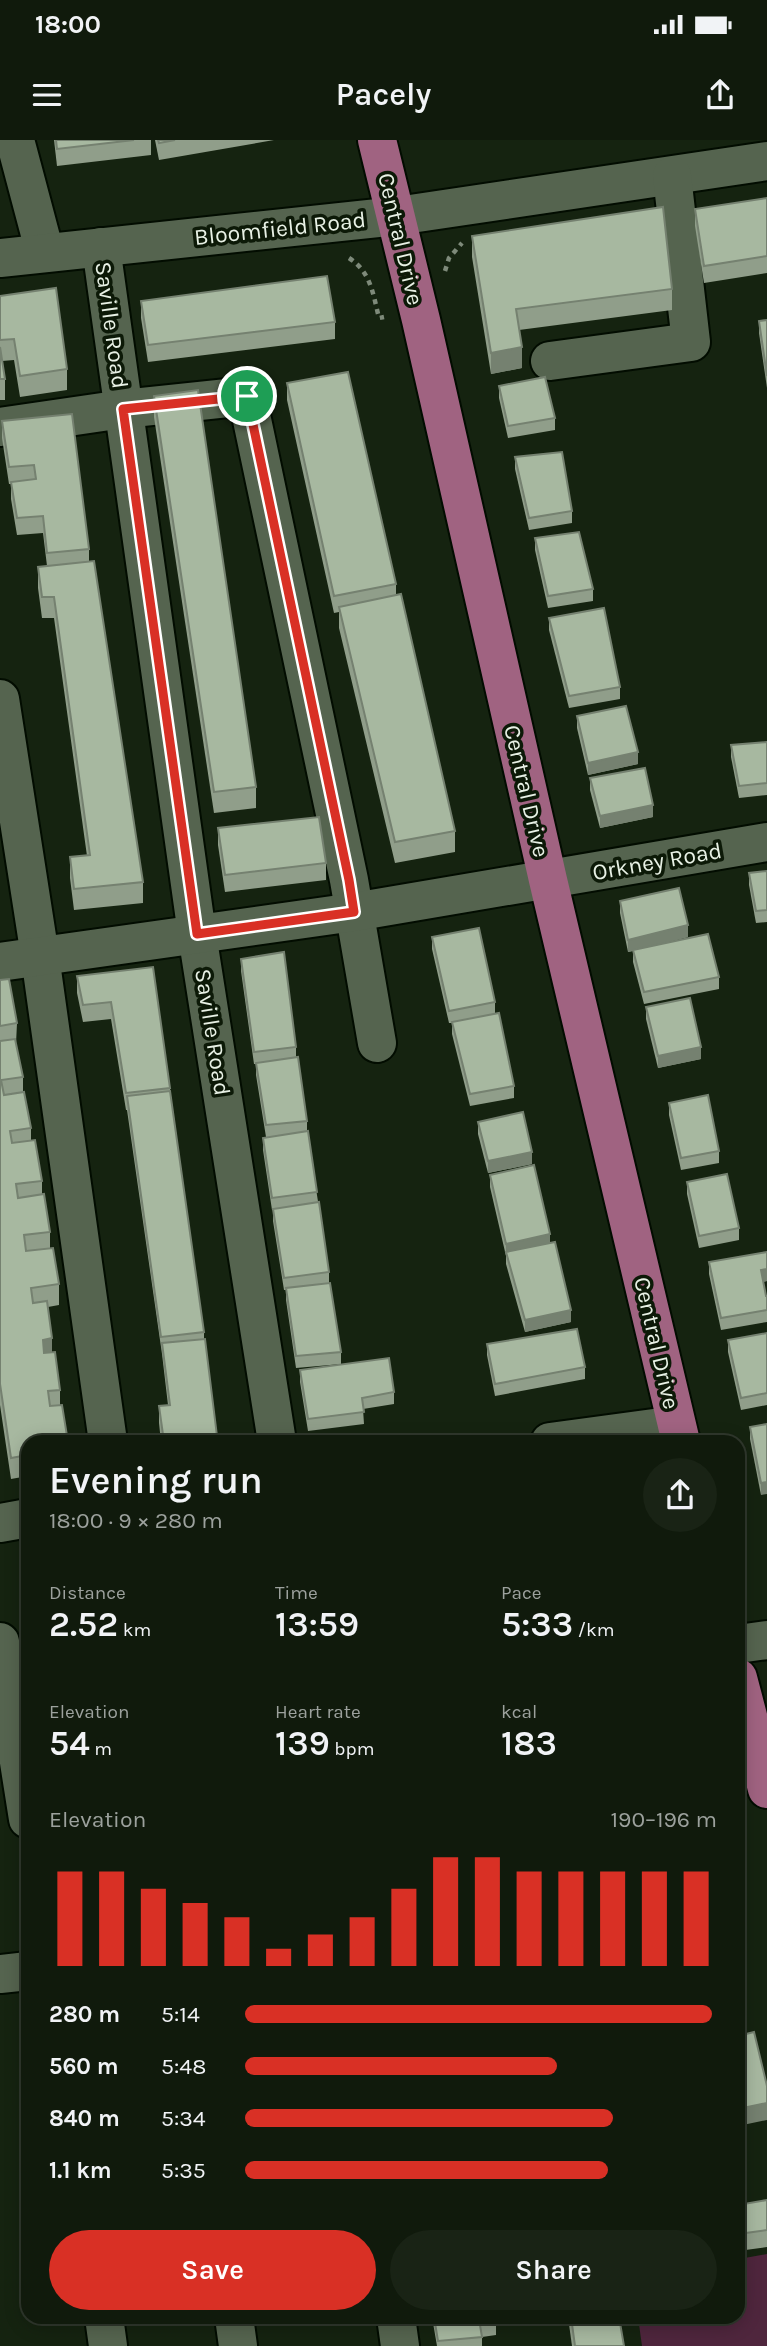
<!DOCTYPE html>
<meta charset="utf-8">
<style>
body{margin:0;font-family:Karla,sans-serif;background:#192315;color:#f1f3f6;height:100vh;display:flex;flex-direction:column;font-size:26px;white-space:nowrap}
*{box-sizing:border-box;margin:0}
p{font-size:23px;color:#9ca19d}
.icon{flex:none;width:38px;height:38px;fill:none;stroke:currentColor;stroke-width:2;stroke-linecap:round;stroke-linejoin:round}
.map{position:relative;flex:1;overflow:hidden}
.details{position:absolute;left:21px;top:1295px;width:724px;height:889px;display:flex;flex-direction:column;background:#101a0c;border-radius:21px;box-shadow:0 4px 18px #0003,0 0 0 2px #30382d}
.details>*{flex:none}
.pin{position:absolute;display:grid;place-items:center;width:60px;height:60px;color:#fff;margin:-30px;border:4px solid #fff;border-radius:50%;box-shadow:0 2px 7px #0007}
.round{display:grid;place-items:center;flex:none;width:74px;height:74px;border-radius:37px;background:#192315}
.headline{display:flex;align-items:center;justify-content:space-between;height:119px;padding:0 28px}
h1{font-size:38px;font-weight:600;line-height:52px}
.stats{display:grid;grid-template-columns:repeat(3,1fr);gap:10px;height:119px;padding:7px 28px}
.stats div{display:grid;align-content:center}
.stats b{font-size:35px;font-weight:600}
.stats small{font-size:19px;font-weight:400}
.stats p{font-size:19px}
.chart{height:196px;padding:14px 28px}
.chart p{display:flex;justify-content:space-between}
.chart svg{width:100%;height:126px;margin-top:7px;stroke:#d93025;stroke-width:6}
.button{display:flex;gap:14px;margin-top:auto;padding:14px 28px}
.button a{flex:1;height:80px;border-radius:42px;background:#d93025;color:#fff;font-size:28px;font-weight:600;line-height:80px;text-align:center}
.button a+a{background:#192315;color:#f1f3f6}
ul{padding:0 28px;list-style:none;font-size:23px}
li{display:grid;grid-template-columns:112px 84px 1fr;align-items:center;height:52px}
li i{height:18px;border-radius:9px;background:#d93025}
.status{display:flex;justify-content:space-between;align-items:center;height:49px;padding:0 35px;background:#101a0c;direction:ltr}
.status svg{height:19px;fill:currentColor}
header{display:flex;justify-content:space-between;align-items:center;height:91px;padding:0 28px;background:#101a0c;font-size:32px;font-weight:600}
.map>svg:first-child{display:block}
</style>
<div class="status"><b>18:00</b><svg viewBox="0 0 49 12"><path d="M0 12V9h3v3zM5 12V6h3v6zM10 12V3h3v9zM15 12V0h3v12zM26 1h20v11H26zM47 4h2v5h-2z"/></svg></div>
<header><svg class="icon" aria-label="menu" viewBox="0 0 24 24"><path d="M4 6h16M4 12h16M4 18h16"/></svg>Pacely<svg class="icon" aria-label="share" viewBox="0 0 24 24"><path d="M12 15V3M7 8l5-5 5 5M5 13v7h14v-7"/></svg></header>
<div class="map">
<svg width="767" height="2206" viewBox="0 0 767 2206">
<rect width="100%" height="100%" fill="#152310"/>
<polygon fill="#4f263d" points="767,2114 767,2206 642,2206 638,2177 738,2177 739,2119"/>
<g fill="none" stroke-linecap="round" stroke-linejoin="round">
<g stroke="#020c00" stroke-width="42">
<g id="minor">
<polyline points="15,0 45,113"/>
<polyline points="101,107 197,794 277,1302"/>
<polyline points="0,118 397,76 767,21"/>
<polyline points="550,221 691,202 672,36"/>
<polyline points="0,287 123,269 247,256 349,740 377,903"/>
<polyline points="0,559 40,816 108,1302"/>
<polyline points="0,822 354,772 767,702"/>
<polyline points="550,1302 676,1285"/>
<polyline points="0,1383 28,1378"/>
<polyline points="0,1502 28,1679"/>
<polyline points="738,1504 767,1500"/>
<polyline points="0,1834 28,1831"/>
<polyline points="104,2177 108,2206"/>
<polyline points="234,2177 238,2206"/>
<polyline points="396,2177 400,2206"/>
</g>
</g>
<g stroke="#020c00" stroke-width="42">
<g id="major">
<polyline points="377,0 421,180 548,740 681,1302"/>
<polyline points="738,1538 767,1649"/>
</g>
</g>
<g stroke="#7e8a7a" stroke-width="4.5" stroke-dasharray="5 5" stroke-linecap="butt">
<path d="M 349,118 C 371,132 373,154 379,178 L 384,177"/>
<polyline points="445,131 449,118 462,103"/>
</g>
<use href="#minor" stroke="#55644f" stroke-width="38"/>
<use href="#major" stroke="#a06381" stroke-width="38"/>
</g>
<g fill="#909e8a">
<polygon points="54,0 151,0 151,15 57,26"/>
<polygon points="155,0 274,0 159,20"/>
<polygon points="767,58 767,133 704,143 695,86 695,69"/>
<polygon points="472,96 672,149 672,170 519,190 522,228 491,234 472,117"/>
<polygon points="0,156 67,229 67,250 20,257 14,220 2,221 5,239 5,260 0,260"/>
<polygon points="141,161 335,182 335,199 148,222 141,178"/>
<polygon points="767,180 767,248 759,193 759,181"/>
<polygon points="287,243 396,444 396,455 455,691 455,712 395,723 339,488 339,472 334,473 287,260"/>
<polygon points="499,246 555,278 555,290 508,298 499,258"/>
<polygon points="154,256 256,647 256,668 214,673 154,277"/>
<polygon points="72,274 89,409 89,422 143,742 143,763 74,770 70,738 70,717 87,716 54,478 42,478 38,448 38,427 47,426 43,393 17,395 11,359 11,344 9,344 2,298 2,281"/>
<polygon points="515,317 572,371 572,383 529,390 515,329"/>
<polygon points="535,398 593,449 593,461 548,468 535,410"/>
<polygon points="549,478 620,547 620,559 569,568 549,490"/>
<polygon points="577,576 638,624 588,635 577,588"/>
<polygon points="767,602 767,655 739,658 731,617 731,605"/>
<polygon points="590,638 653,677 600,688 590,650"/>
<polygon points="218,688 326,723 326,740 225,752 218,705"/>
<polygon points="767,731 767,782 756,783 749,745 749,733"/>
<polygon points="620,761 688,797 648,807 719,837 719,849 644,864 633,822 633,811 628,812 620,773"/>
<polygon points="432,797 495,862 495,874 514,946 514,958 470,966 452,894 452,883 449,883 432,809"/>
<polygon points="241,819 296,907 296,917 307,981 307,991 329,1132 329,1143 341,1212 341,1224 296,1228 286,1160 286,1150 284,1150 273,1081 273,1070 272,1070 263,1010 263,998 266,997 256,935 256,924 254,924 241,831"/>
<polygon points="153,827 204,1192 204,1199 217,1302 161,1302 159,1283 159,1266 168,1265 162,1214 127,970 126,970 111,879 83,882 77,853 77,836"/>
<polygon points="0,840 17,883 16,904 23,937 23,952 31,988 31,1001 42,1041 42,1055 50,1092 50,1108 59,1144 59,1165 48,1167 52,1212 60,1250 60,1265 28,1302 28,1336 11,1339 0,1265"/>
<polygon points="646,867 701,919 658,928 646,879"/>
<polygon points="669,963 719,1011 719,1023 681,1030 669,975"/>
<polygon points="478,982 532,1024 488,1033 478,994"/>
<polygon points="490,1035 550,1103 571,1182 525,1192 506,1124 506,1116 490,1047"/>
<polygon points="687,1042 739,1088 739,1100 699,1108 687,1054"/>
<polygon points="709,1122 767,1141 763,1142 766,1156 767,1156 767,1182 721,1190 709,1134"/>
<polygon points="767,1193 767,1265 741,1270 728,1212 728,1200"/>
<polygon points="487,1204 585,1227 585,1239 495,1256 487,1215"/>
<polygon points="300,1230 394,1252 394,1264 363,1269 364,1284 308,1291 300,1242"/>
<polygon points="767,1284 761,1355 750,1299 750,1287"/>
<polygon points="28,1427 28,1490 22,1449 22,1429"/>
<polygon points="767,2060 767,2107 738,2111 738,2065"/>
<polygon points="432,2177 496,2177 496,2195 482,2197 482,2206 437,2206"/>
<polygon points="568,2177 619,2177 624,2206 572,2206"/>
</g>
<g fill="#758170">
<polygon points="522,207 522,228 491,234 491,213"/>
<polygon points="638,612 638,624 588,635 588,623"/>
<polygon points="653,665 653,677 600,688 600,676"/>
<polygon points="688,785 688,797 628,812 628,800"/>
<polygon points="701,907 701,919 658,928 658,916"/>
<polygon points="532,1012 532,1024 488,1033 488,1021"/>
<polygon points="550,1094 550,1106 506,1112 506,1116 506,1104"/>
<polygon points="767,1129 767,1141 761,1142 761,1130"/>
<polygon points="571,1170 571,1182 525,1192 525,1180"/>
<polygon points="52,1198 52,1219 43,1221 43,1200"/>
<polygon points="767,1342 767,1354 761,1355 761,1343"/>
<polygon points="745,1882 745,1893 738,1895 738,1883"/>
<polygon points="767,1963 767,1980 738,1986 738,1969"/>
</g>
<g fill="#a7b8a0" stroke="#758170" stroke-width="2">
<polygon points="56,0 134,0 57,9"/>
<polygon points="158,0 175,0 159,3"/>
<polygon points="767,58 767,116 704,126 695,69"/>
<polygon points="663,67 672,149 516,169 522,207 491,213 472,96"/>
<polygon points="327,136 335,182 148,205 141,161"/>
<polygon points="56,148 67,229 20,236 14,199 0,200 0,156"/>
<polygon points="767,180 767,236 759,181"/>
<polygon points="0,207 5,239 0,239"/>
<polygon points="348,232 396,444 334,456 287,243"/>
<polygon points="545,237 555,278 508,286 499,246"/>
<polygon points="198,250 256,647 214,652 154,256"/>
<polygon points="72,274 89,409 47,413 43,376 17,378 11,342 36,339 34,325 9,327 2,281"/>
<polygon points="562,312 572,371 529,378 515,317"/>
<polygon points="579,392 593,449 548,456 535,398"/>
<polygon points="94,421 143,742 74,749 70,717 90,715 54,457 42,457 38,427"/>
<polygon points="401,454 455,691 395,702 339,467"/>
<polygon points="604,468 620,547 569,556 549,478"/>
<polygon points="626,566 638,612 588,623 577,576"/>
<polygon points="767,602 767,643 739,646 731,605"/>
<polygon points="645,628 653,665 600,676 590,638"/>
<polygon points="319,677 326,723 225,735 218,688"/>
<polygon points="767,731 767,770 756,771 749,733"/>
<polygon points="679,748 688,785 628,800 620,761"/>
<polygon points="479,788 495,862 449,871 432,797"/>
<polygon points="708,794 719,837 644,852 633,810"/>
<polygon points="284,812 296,907 254,912 241,819"/>
<polygon points="153,827 170,948 126,953 111,862 83,865 77,836"/>
<polygon points="9,839 17,883 0,886 0,840"/>
<polygon points="690,858 701,907 658,916 646,867"/>
<polygon points="499,873 514,946 470,954 452,882"/>
<polygon points="15,899 23,937 1,940 4,955 24,952 31,988 10,991 12,1003 35,1000 42,1041 16,1044 18,1058 44,1054 50,1092 24,1095 26,1111 53,1108 59,1144 31,1148 33,1163 47,1161 52,1198 43,1200 44,1213 55,1212 60,1250 48,1251 50,1266 62,1265 68,1302 28,1302 28,1315 11,1318 0,1244 0,901"/>
<polygon points="298,917 307,981 266,985 256,923"/>
<polygon points="170,951 204,1192 161,1197 127,956"/>
<polygon points="708,955 719,1011 681,1018 669,963"/>
<polygon points="523,972 532,1012 488,1021 478,982"/>
<polygon points="308,991 317,1052 272,1058 263,998"/>
<polygon points="534,1025 550,1094 506,1104 490,1035"/>
<polygon points="727,1034 739,1088 699,1096 687,1042"/>
<polygon points="319,1062 329,1132 284,1138 273,1069"/>
<polygon points="555,1102 571,1170 525,1180 506,1112"/>
<polygon points="767,1112 767,1129 761,1130 766,1156 767,1156 767,1170 721,1178 709,1122"/>
<polygon points="330,1143 341,1212 296,1216 286,1148"/>
<polygon points="577,1189 585,1227 495,1244 487,1204"/>
<polygon points="767,1193 767,1253 741,1258 728,1200"/>
<polygon points="205,1199 217,1296 164,1302 159,1266 170,1265 162,1203"/>
<polygon points="389,1218 394,1252 362,1258 364,1272 308,1279 300,1230"/>
<polygon points="767,1284 767,1342 761,1343 750,1287"/>
<polygon points="28,1427 28,1469 22,1429"/>
<polygon points="738,1856 745,1882 738,1883"/>
<polygon points="754,1892 767,1946 767,1963 738,1969 738,1896"/>
<polygon points="767,2060 767,2090 738,2094 738,2065"/>
<polygon points="434,2177 496,2177 496,2183 480,2185 482,2197 438,2201"/>
<polygon points="571,2177 619,2177 624,2206 575,2206"/>
</g>
<g fill="none" stroke-linecap="round" stroke-linejoin="round">
<g stroke="#fff" stroke-width="14">
<polygon id="route" points="247,256 349,740 354,772 197,794 123,269"/>
</g>
<use href="#route" stroke="#d93025" stroke-width="9"/>
</g>
<g text-anchor="middle" stroke-width="7" stroke-linejoin="round" paint-order="stroke">
<g font-size="23" fill="#e8f1e5" stroke="#0c1907">
<text transform="translate(280 88) rotate(-6)" y="8">Bloomfield Road</text>
<text transform="translate(401 99) rotate(77)" y="8">Central Drive</text>
<text transform="translate(112 185) rotate(82)" y="8">Saville Road</text>
<text transform="translate(527 651) rotate(77)" y="8">Central Drive</text>
<text transform="translate(657 721) rotate(-10)" y="8">Orkney Road</text>
<text transform="translate(213 892) rotate(81)" y="8">Saville Road</text>
<text transform="translate(657 1203) rotate(77)" y="8">Central Drive</text>
</g>
</g>
</svg>
<div class="pin" style="left:247px;top:256px;background:#1e9e55"><svg class="icon" aria-label="arrive" viewBox="0 0 24 24"><path d="M6 21V4h12l-3 4 3 4H6"/></svg></div>
<section class="details">
<div class="headline"><div><h1>Evening run</h1><p>18:00 · 9 × 280 m</p></div><a class="round"><svg class="icon" aria-label="share" viewBox="0 0 24 24"><path d="M12 15V3M7 8l5-5 5 5M5 13v7h14v-7"/></svg></a></div>
<div class="stats">
<div><p>Distance</p><b>2.52<small> km</small></b></div>
<div><p>Time</p><b>13:59</b></div>
<div><p>Pace</p><b>5:33<small> /km</small></b></div>
</div>
<div class="stats">
<div><p>Elevation</p><b>54<small> m</small></b></div>
<div><p>Heart rate</p><b>139<small> bpm</small></b></div>
<div><p>kcal</p><b>183</b></div>
</div>
<div class="chart"><p><span>Elevation</span>190–196 m</p>
<svg viewBox="0 0 160 44" preserveAspectRatio="none"><path d="M5 44V11M15 44V11M25 44V17M35 44V22M45 44V27M55 44V38M65 44V33M75 44V27M85 44V17M95 44V6M105 44V6M115 44V11M125 44V11M135 44V11M145 44V11M155 44V11"/></svg>
</div>
<ul>
<li><b>280 m</b>5:14<i style="width:99%"></i></li>
<li><b>560 m</b>5:48<i style="width:66%"></i></li>
<li><b>840 m</b>5:34<i style="width:78%"></i></li>
<li><b>1.1 km</b>5:35<i style="width:77%"></i></li>
</ul>
<div class="button"><a>Save</a><a>Share</a></div>
</section>
</div>
